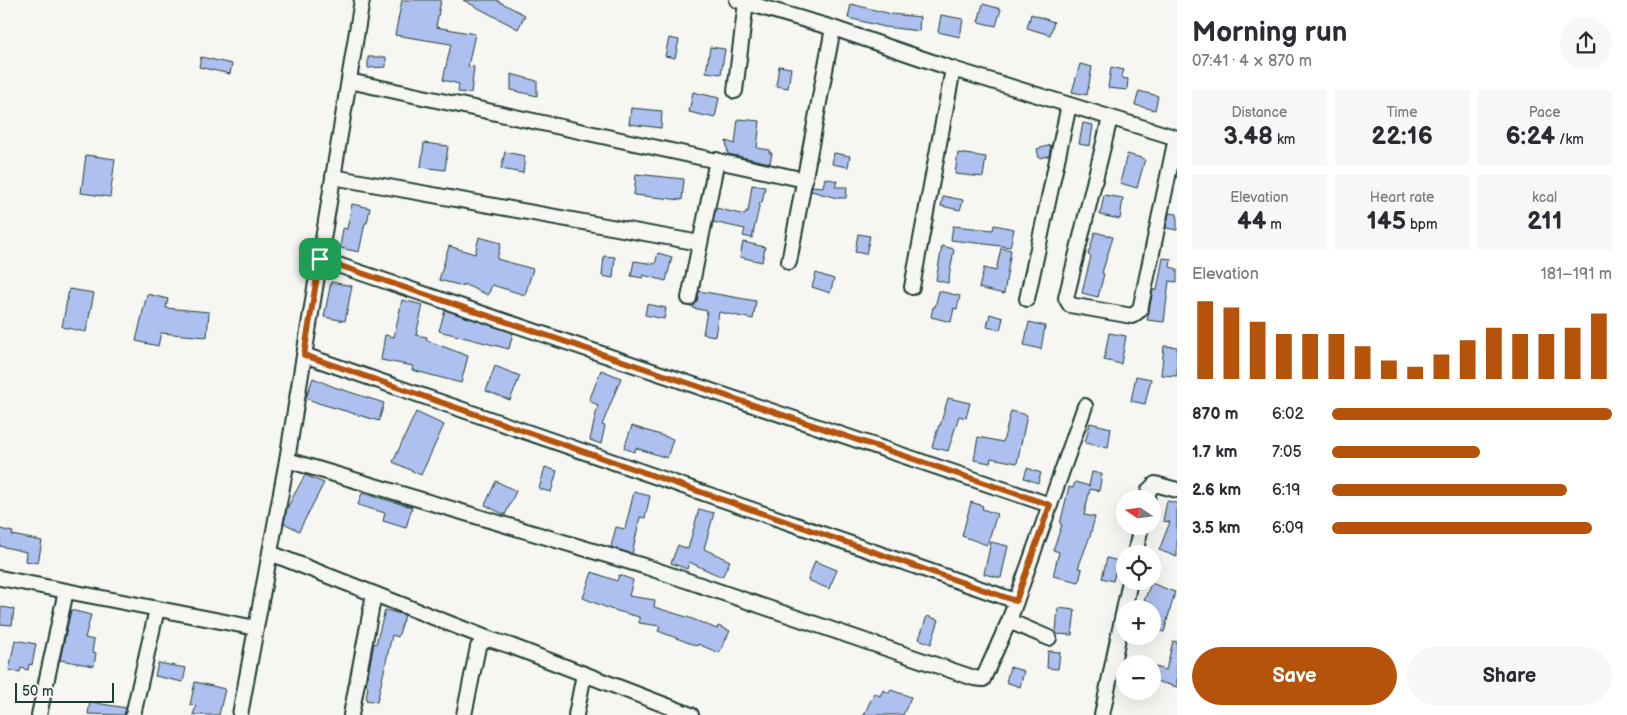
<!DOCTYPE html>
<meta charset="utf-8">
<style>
body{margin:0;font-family:"Balsamiq Sans",sans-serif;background:#f7f7f7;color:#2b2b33;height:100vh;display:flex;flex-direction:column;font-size:19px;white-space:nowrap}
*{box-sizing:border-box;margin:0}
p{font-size:16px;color:#7c7c81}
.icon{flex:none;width:28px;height:28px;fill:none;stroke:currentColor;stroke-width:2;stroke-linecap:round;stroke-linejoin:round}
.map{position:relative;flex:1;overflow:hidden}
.sheet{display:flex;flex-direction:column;background:#fff;width:450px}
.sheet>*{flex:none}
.needle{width:32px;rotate:283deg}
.buttons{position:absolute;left:1116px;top:490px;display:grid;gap:10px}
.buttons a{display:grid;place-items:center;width:45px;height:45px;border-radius:50%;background:#fff;box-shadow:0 5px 20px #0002;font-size:25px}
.scale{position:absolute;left:15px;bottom:12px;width:99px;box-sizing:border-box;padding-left:5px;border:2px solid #1f3d34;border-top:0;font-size:14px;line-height:18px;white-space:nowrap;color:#1f3d34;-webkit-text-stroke:4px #f6f6f2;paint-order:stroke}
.pin{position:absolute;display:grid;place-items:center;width:42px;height:42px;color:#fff;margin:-21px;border-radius:10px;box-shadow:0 2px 8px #0006}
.round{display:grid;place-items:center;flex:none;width:52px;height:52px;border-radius:26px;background:#f7f7f7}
.overview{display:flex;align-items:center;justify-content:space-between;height:85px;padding:0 15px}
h1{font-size:28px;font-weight:800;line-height:38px}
.stats{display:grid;grid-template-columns:repeat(3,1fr);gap:8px;height:85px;padding:5px 15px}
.stats div{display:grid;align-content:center;border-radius:0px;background:#f7f7f7;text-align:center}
.stats b{font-size:25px;font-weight:800}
.stats small{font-size:14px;font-weight:400}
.stats p{font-size:14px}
.chart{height:140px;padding:10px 15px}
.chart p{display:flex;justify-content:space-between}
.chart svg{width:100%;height:90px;margin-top:5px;stroke:#b45309;stroke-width:6}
.cta{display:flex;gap:10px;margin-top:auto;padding:10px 15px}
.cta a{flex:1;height:58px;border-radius:30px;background:#b45309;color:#fff;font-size:20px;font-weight:800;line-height:58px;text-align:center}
.cta a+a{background:#f7f7f7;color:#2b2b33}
ul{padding:0 15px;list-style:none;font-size:16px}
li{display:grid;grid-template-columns:80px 60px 1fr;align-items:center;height:38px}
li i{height:12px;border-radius:6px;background:#b45309}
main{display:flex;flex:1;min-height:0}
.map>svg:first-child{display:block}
</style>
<main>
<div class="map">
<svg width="1177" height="715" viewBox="0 0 1177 715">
<rect width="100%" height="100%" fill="#f6f6f2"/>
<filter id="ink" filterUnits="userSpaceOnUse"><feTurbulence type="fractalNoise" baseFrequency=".02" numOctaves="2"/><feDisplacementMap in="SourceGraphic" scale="10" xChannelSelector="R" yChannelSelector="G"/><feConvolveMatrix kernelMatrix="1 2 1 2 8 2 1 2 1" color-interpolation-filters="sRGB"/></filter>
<g filter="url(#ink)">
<g fill="#aec0f0" stroke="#1f3d34">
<polygon points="402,0 441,0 436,27 475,34 468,66 474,67 471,93 458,92 459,84 443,80 451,44 395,35"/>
<polygon points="463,0 496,0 525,15 518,29"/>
<polygon points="851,4 891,14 920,17 919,31 885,27 848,18"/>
<polygon points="983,4 1001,9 996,26 978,22"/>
<polygon points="1031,14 1054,22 1050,35 1027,28"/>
<polygon points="941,15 963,19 960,37 938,32"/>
<polygon points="669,38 679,40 675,58 665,56"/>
<polygon points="710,47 725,49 721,74 706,72"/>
<polygon points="201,57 232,64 230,74 199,67"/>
<polygon points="368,57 386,57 386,67 368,68"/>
<polygon points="1080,64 1092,67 1087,95 1072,92"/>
<polygon points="779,66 791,68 788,88 776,86"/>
<polygon points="1111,67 1124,70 1121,78 1128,79 1127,90 1108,88"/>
<polygon points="511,74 537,81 537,96 511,90"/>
<polygon points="1139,91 1158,96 1155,110 1135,105"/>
<polygon points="693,92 719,98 715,118 689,112"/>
<polygon points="631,108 662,111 661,128 629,124"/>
<polygon points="738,119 760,121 757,148 770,150 769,153 772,153 770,163 728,154 726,141 735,144"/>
<polygon points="1083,123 1093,125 1090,146 1079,144"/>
<polygon points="424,143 448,146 445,170 421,167"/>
<polygon points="1051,145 1049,156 1039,158 1037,149"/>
<polygon points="505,152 525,156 523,173 501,169"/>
<polygon points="834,153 850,156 848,167 832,164"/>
<polygon points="958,153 986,157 983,177 955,174"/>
<polygon points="1127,154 1145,159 1137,188 1120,183"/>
<polygon points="86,155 115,159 110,197 81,193"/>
<polygon points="636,174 684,179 682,200 634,195"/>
<polygon points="825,178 837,181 835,187 847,187 846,198 837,198 811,191 812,186 823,187"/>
<polygon points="752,185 765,187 762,203 760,203 752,238 743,236 745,229 713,222 716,208 745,215 746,211 748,212"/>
<polygon points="1104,195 1123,198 1120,219 1100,215"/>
<polygon points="943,196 963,200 960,210 941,206"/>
<polygon points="352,204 370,208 367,223 365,223 359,252 340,248 343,228 347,229"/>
<polygon points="1169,213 1177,214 1177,230 1166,228"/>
<polygon points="994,225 1014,229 1010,247 951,240 953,226 993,230"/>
<polygon points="1095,232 1113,237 1102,273 1104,274 1098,297 1082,293 1091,256 1088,255"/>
<polygon points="858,234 870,236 866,254 855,252"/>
<polygon points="479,237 501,243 497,259 533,269 525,295 492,285 488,295 463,284 463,286 439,280 449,246 475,254"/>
<polygon points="743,242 765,247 762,262 740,257"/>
<polygon points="942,246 954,249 948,283 936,280"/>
<polygon points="1001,248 1011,250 1004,294 979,288 984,268 996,271"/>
<polygon points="658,253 672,257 666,281 643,275 643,278 631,276 634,261 655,264"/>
<polygon points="604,256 615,257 613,278 602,276"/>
<polygon points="1163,258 1171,259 1170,267 1177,269 1177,282 1169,281 1164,322 1147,320 1153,290 1157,290"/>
<polygon points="816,273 834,279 830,293 812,287"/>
<polygon points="331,282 352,286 345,321 324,317"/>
<polygon points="69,289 94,293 86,332 62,327"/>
<polygon points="699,291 756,301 753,319 719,312 715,336 703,334 707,311 693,308 697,300"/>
<polygon points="939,291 960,296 957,309 954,308 951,322 931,317 933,307 935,307"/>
<polygon points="147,294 168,299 166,308 209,312 207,337 161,333 158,346 136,341"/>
<polygon points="402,300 423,305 416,335 427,337 426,340 468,356 461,383 412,370 413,366 381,360 385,335 394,337"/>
<polygon points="647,304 666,308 664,319 645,315"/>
<polygon points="445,310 513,333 509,349 439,331"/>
<polygon points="990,314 1003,318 1000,330 987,327"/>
<polygon points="1029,322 1045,326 1041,349 1024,345"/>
<polygon points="1109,333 1126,336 1121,364 1104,360"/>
<polygon points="1164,346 1177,347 1177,376 1161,375"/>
<polygon points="495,366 520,376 510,400 486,391"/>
<polygon points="601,370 621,378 602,425 605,426 601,444 590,440 598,405 589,401"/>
<polygon points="1136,376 1151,379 1145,404 1131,401"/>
<polygon points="313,378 334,387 384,403 379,421 318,403 306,398"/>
<polygon points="948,398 970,403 966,418 959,416 948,451 932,447 939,425 940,426"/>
<polygon points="1011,411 1027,415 1017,463 991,458 990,463 974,460 978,437 1003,442"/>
<polygon points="416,412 444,425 421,475 393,462"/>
<polygon points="1090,423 1111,428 1108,448 1085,443"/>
<polygon points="632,426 673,439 667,458 636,448 634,452 624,448"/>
<polygon points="545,467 557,471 551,492 539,489"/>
<polygon points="1027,468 1041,473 1038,483 1024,478"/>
<polygon points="1092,472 1102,474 1099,491 1090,489 1084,515 1095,517 1090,536 1078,568 1082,569 1079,582 1053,576 1059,552 1053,550 1062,525 1060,524 1069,487 1073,488 1075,482 1089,486"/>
<polygon points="305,475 324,483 299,531 284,523 287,508"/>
<polygon points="496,481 516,491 505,515 485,505"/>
<polygon points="634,492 650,496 645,518 640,517 632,554 611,547 616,527 625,529"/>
<polygon points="362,493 412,507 406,528 383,521 385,513 358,505"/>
<polygon points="1167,501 1177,503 1177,557 1159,550 1170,522 1163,521"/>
<polygon points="971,502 983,506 982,509 997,514 987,545 962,536"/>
<polygon points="699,509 714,513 704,549 730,561 722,577 689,562 687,569 671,563 678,545 688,549"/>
<polygon points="0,529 13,532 12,535 42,541 38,563 25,561 26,552 0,546"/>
<polygon points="991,542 1008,546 1001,578 984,574"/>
<polygon points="1107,558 1118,561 1113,581 1102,578"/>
<polygon points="815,561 837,570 829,589 808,580"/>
<polygon points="592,572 617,581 619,575 633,580 629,596 655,600 654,607 690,618 717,629 718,626 730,631 719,653 698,644 697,646 658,631 660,626 639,623 639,617 610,609 583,598"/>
<polygon points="1151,583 1175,592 1164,632 1152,629 1152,604 1144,601"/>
<polygon points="1,607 14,609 12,625 0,624"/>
<polygon points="1058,608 1075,610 1072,635 1056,634 1056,632"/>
<polygon points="71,610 91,615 85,638 94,640 92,652 96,653 94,666 60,660"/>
<polygon points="385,610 405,615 398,637 392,635 377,702 366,700 368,686 366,685 374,643 376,644"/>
<polygon points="927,616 939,620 931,644 919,639"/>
<polygon points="15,640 36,644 32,665 29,664 28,670 21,668 20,672 9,670"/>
<polygon points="1173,641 1177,642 1177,687 1152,680 1152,666 1166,670"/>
<polygon points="1048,651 1060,652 1058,669 1047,668"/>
<polygon points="158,663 186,668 183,682 155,676"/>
<polygon points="1010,667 1024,671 1020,687 1006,682"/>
<polygon points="195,682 225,689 219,715 193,715 196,706 190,705"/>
<polygon points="883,690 889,693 891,690 911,697 903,715 864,715 874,693 880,696"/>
<polygon points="90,702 126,708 124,715 88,714"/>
</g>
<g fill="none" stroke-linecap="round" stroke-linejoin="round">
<g stroke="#1f3d34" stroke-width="18">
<g id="minor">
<polyline points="737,0 833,28 953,69 1177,138"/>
<polyline points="349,81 805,180"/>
<polyline points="735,91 746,2"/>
<polyline points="1110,118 1066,298 1070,305 1132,316 1140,310 1176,138"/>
<polyline points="333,177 700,243"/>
<polyline points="320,259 1050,505"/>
<polyline points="789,262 833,28"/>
<polyline points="912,287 953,69"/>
<polyline points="689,298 717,160"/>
<polyline points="1027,299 1069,105"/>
<polyline points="304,355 1016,601"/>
<polyline points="287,460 647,567 974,678 983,679 1009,621 1085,406"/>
<polyline points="1147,499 1149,490 1155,484 1177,490"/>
<polyline points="270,553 489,639"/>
<polyline points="1135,554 1141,526"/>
<polyline points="0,578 256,628"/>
<polyline points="1009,621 1049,638"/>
<polyline points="39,715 66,591"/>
<polyline points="133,715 157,609"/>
<polyline points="240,715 287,460 362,0"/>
<polyline points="351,715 374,594"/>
<polyline points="464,715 478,647 483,642 489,639 511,646 691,715"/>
<polyline points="576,715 584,674"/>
<polyline points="1102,715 1130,581"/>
</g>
</g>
<use href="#minor" stroke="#f6f6f2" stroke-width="14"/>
</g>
</g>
<g fill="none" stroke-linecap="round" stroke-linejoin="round" filter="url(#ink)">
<g stroke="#fff" stroke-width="10">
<polygon id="route" points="320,259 1050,505 1016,601 304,355"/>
</g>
<use href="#route" stroke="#b45309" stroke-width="6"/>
</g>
</svg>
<div class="buttons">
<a><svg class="needle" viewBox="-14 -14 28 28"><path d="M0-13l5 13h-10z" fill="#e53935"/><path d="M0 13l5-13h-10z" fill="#7c7c81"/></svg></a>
<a><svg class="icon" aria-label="locate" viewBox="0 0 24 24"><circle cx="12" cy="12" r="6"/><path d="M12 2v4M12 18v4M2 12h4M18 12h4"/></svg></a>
<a>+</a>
<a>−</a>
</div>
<div class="scale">50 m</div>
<div class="pin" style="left:320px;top:259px;background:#1e9e55"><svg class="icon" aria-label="arrive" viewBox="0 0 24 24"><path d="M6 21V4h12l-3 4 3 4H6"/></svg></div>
</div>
<section class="sheet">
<div class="overview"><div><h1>Morning run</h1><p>07:41 · 4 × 870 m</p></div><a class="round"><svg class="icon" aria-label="share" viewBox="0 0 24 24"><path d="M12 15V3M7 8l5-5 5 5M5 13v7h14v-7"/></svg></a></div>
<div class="stats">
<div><p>Distance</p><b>3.48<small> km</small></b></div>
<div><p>Time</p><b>22:16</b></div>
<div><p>Pace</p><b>6:24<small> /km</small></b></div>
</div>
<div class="stats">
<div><p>Elevation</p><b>44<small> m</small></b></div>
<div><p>Heart rate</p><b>145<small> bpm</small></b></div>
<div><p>kcal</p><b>211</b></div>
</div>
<div class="chart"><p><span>Elevation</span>181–191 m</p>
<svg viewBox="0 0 160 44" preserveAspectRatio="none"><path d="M5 44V6M15 44V9M25 44V16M35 44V22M45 44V22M55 44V22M65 44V28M75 44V35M85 44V38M95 44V32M105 44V25M115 44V19M125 44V22M135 44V22M145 44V19M155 44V12"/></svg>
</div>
<ul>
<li><b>870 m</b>6:02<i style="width:100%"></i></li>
<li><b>1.7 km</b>7:05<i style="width:53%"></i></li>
<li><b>2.6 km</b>6:19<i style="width:84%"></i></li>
<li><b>3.5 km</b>6:09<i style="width:93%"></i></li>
</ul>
<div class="cta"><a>Save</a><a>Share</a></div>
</section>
</main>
